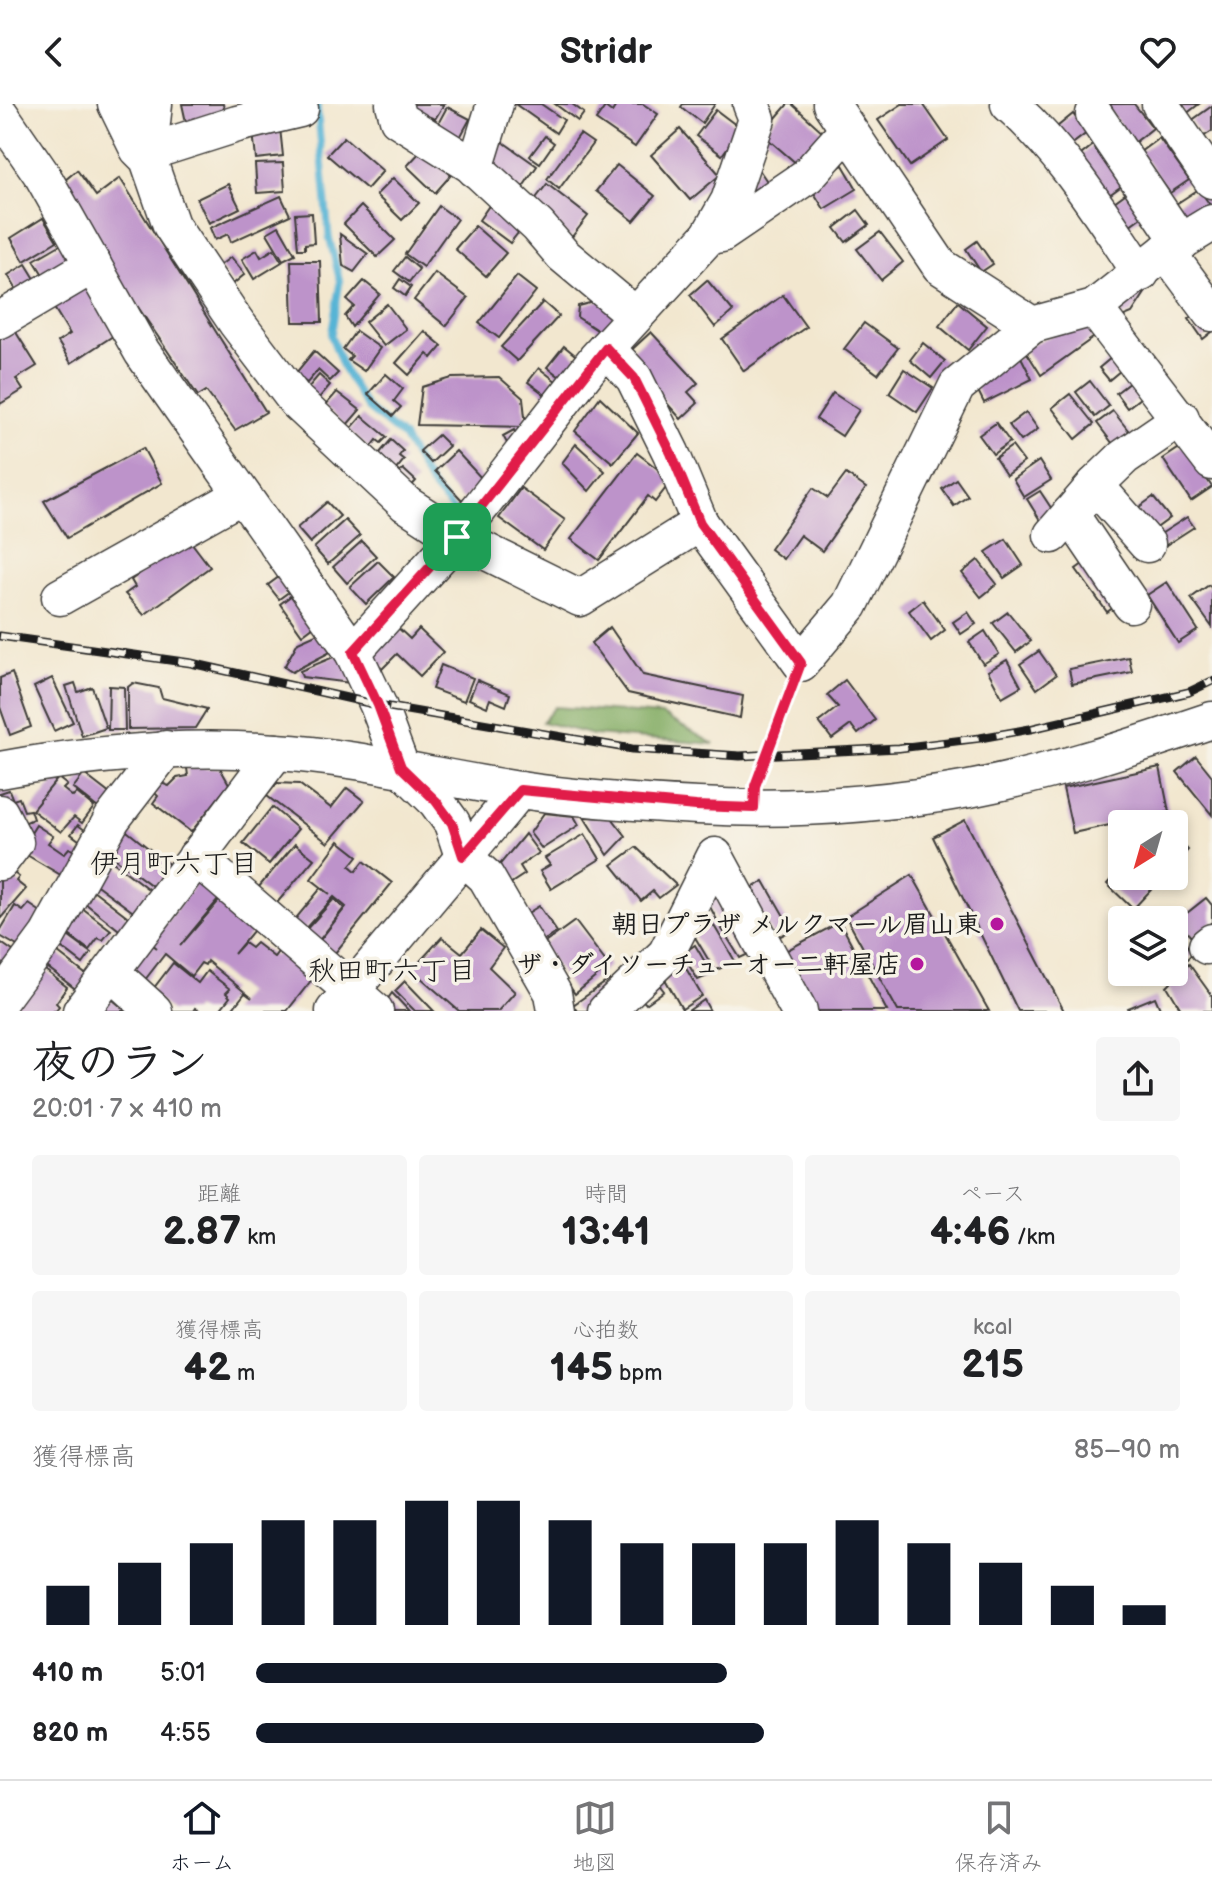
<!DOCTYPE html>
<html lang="ja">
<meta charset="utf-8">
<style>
body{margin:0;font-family:"Balsamiq Sans","Klee One",sans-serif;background:#f6f6f6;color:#202124;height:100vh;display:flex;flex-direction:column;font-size:30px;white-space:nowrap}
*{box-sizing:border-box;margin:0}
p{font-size:26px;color:#757577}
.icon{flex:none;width:44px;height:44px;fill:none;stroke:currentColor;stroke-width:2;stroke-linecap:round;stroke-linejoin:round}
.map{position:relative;height:907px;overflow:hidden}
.drawer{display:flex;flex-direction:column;background:#fff;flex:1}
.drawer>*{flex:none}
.needle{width:52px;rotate:217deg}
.buttons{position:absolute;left:1108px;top:706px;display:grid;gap:16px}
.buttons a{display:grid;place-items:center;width:80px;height:80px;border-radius:8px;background:#fff;box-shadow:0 4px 12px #0003;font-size:40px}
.pin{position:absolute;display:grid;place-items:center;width:68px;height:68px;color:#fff;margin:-34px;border-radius:16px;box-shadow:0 4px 12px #0006}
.round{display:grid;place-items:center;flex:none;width:84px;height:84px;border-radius:8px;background:#f6f6f6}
.headline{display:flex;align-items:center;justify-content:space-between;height:136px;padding:0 32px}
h1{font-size:44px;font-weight:800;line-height:60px}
.figures{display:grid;grid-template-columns:repeat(3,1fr);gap:12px;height:136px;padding:8px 32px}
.figures div{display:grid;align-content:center;border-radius:8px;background:#f6f6f6;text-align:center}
.figures b{font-size:40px;font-weight:800}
.figures small{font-size:22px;font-weight:400}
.figures p{font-size:22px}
.chart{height:224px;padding:16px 32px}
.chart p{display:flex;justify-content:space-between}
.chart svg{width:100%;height:144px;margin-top:8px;stroke:#111827;stroke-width:6}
ul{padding:0 32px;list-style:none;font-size:26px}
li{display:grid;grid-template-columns:128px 96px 1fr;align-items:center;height:60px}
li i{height:20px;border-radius:10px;background:#111827}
header{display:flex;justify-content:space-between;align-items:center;height:104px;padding:0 32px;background:#fff;font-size:36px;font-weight:800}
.tabs{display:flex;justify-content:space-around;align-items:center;height:112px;border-top:2px solid #e0e0e0;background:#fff;font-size:22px;color:#757577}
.tabs a{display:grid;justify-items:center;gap:4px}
.tabs .active{color:#111827}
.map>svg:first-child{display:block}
</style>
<header><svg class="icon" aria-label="back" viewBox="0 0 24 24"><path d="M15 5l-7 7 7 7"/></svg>Stridr<svg class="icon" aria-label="heart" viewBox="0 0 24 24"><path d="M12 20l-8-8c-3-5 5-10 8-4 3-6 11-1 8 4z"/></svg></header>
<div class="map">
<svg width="1212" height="907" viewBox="0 0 1212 907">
<rect width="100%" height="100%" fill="#f7f3e8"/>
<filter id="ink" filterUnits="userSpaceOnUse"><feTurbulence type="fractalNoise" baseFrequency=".0125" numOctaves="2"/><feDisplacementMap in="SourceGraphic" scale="16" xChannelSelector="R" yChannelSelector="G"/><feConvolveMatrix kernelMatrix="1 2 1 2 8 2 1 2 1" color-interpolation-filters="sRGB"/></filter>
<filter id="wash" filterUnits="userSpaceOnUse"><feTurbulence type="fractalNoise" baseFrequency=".006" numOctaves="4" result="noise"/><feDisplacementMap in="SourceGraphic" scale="32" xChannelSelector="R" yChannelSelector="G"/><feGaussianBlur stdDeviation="1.8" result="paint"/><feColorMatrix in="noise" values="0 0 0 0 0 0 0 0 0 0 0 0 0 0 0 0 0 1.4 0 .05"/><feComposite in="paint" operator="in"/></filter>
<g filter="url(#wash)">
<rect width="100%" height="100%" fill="#f2e7cf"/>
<polygon fill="#80aa61" stroke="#4e633e" stroke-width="2" points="555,603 662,611 714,640 593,631 542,618"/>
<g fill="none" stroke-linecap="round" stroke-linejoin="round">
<polyline stroke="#57b4d5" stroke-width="7" points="317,0 329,132 340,178 331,232 344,266 367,304 403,333 430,380 457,411"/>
</g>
<g id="blocks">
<g fill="#bd93ca">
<polygon points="182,0 223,0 225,11 186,18"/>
<polygon points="412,0 444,0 435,15 430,13 426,18 408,7"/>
<polygon points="515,0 541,0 564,16 556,29"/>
<polygon points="555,0 572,0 584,9 578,17"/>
<polygon points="617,0 643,0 658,10 635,43 596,16 605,3 612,8"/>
<polygon points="683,0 715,0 702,19 681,3"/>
<polygon points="788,0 792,0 824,29 797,60 762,30"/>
<polygon points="902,0 923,0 948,36 910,62 878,16"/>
<polygon points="1104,0 1134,0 1153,24 1134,39"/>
<polygon points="1179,0 1199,0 1186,10"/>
<polygon points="1212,2 1212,27 1203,33 1191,17"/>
<polygon points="447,3 470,15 457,39 434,27"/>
<polygon points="716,6 741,25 722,51 696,32"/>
<polygon points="1073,10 1088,28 1071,41 1057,23"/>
<polygon points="280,24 283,52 256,55 253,27"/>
<polygon points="680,25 720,71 690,96 651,51"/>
<polygon points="580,30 593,39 559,85 547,75"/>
<polygon points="545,32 554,39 540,59 530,52"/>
<polygon points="344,33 383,67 367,85 327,51"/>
<polygon points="1159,34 1189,76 1170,89 1140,48"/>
<polygon points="503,38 537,62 518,90 483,65"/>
<polygon points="1097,38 1127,78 1105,94 1076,55"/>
<polygon points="423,45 451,71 435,89 407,62"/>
<polygon points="283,59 285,87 257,89 255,60"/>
<polygon points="617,61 655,92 634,117 596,87"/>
<polygon points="843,61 857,85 824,105 809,81"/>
<polygon points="758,64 772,85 748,100 741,89"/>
<polygon points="77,66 96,92 120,74 266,308 235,326 206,287 198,292 57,83"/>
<polygon points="393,74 419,99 402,116 376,91"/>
<polygon points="228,80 240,104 209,119 197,95"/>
<polygon points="547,80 588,112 571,134 530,102"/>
<polygon points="1132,85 1148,108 1126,124 1110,101"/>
<polygon points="1199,85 1212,104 1190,121 1176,100"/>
<polygon points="281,92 290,111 231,138 228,130 215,136 210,124"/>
<polygon points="493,96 525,120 510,139 479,116"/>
<polygon points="361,102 395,136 377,153 344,120"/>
<polygon points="439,102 457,115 423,163 405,150"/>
<polygon points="858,106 869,121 846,138 835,124"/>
<polygon points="312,109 314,139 305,140 305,145 298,145 295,110"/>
<polygon points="43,114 57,137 24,157 11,134"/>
<polygon points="279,122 295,150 283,156 267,129"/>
<polygon points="475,122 506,149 486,172 455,145"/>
<polygon points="880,128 903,158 881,176 857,145"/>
<polygon points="340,130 368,150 354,168 343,162"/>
<polygon points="977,137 993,160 981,168 966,145"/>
<polygon points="65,138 76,157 45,174 34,156"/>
<polygon points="274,145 282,158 254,175 242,155 257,146 261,153"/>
<polygon points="231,153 245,170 233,180 219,162"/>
<polygon points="405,153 419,165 409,178 394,167"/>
<polygon points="291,157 320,157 322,218 293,218"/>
<polygon points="26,160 37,178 18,188 8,171"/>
<polygon points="435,169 468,194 446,222 414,196"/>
<polygon points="517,172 536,187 499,234 479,219"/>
<polygon points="400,175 411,183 405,192 394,184"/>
<polygon points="707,176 733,207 715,223 690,191"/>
<polygon points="364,177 380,190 352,223 345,212 354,202 347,196"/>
<polygon points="84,179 116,230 71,259 58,238 70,230 51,199"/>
<polygon points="1139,182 1145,189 1132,209 1122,213 1113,202"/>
<polygon points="783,191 806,223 744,267 722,235"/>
<polygon points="601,196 619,208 600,228 577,213 578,202"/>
<polygon points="543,198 559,212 517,257 501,243"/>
<polygon points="958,198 987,222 968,246 939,222"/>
<polygon points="387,200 406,225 384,242 365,218"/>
<polygon points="1204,204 1212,215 1212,228 1203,235 1189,215"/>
<polygon points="1086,216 1097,231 1041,271 1024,244"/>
<polygon points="864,219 898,244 878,270 844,245"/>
<polygon points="12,222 37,262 16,275 23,286 0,300 0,230"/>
<polygon points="356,227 380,244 364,267 348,256 352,252 343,245"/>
<polygon points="424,227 442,242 432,254 427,250 409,271 396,259"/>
<polygon points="651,228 698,279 688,288 698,299 681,315 625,252"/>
<polygon points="923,239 945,257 931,274 910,256"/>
<polygon points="564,242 580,255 564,276 547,263"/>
<polygon points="314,247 338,269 330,277 318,266 307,279 295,270"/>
<polygon points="1117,249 1127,261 1109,276 1099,264"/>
<polygon points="1021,253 1032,275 984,299 973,277"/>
<polygon points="539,264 561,281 551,295 528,278"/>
<polygon points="904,265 933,284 917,308 889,289"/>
<polygon points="386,270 403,285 394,297 401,303 393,312 368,290"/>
<polygon points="319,271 330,281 319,294 307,285"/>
<polygon points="1138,272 1149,287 1127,304 1116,289"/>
<polygon points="499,273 523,294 526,323 417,321 422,283 452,274"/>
<polygon points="1090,277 1109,302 1095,313 1076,288"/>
<polygon points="337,288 360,306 346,322 324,303"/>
<polygon points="833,289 859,306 842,332 816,315"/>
<polygon points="1070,290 1094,320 1076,335 1052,304"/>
<polygon points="600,293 638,329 613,359 575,327"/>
<polygon points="1113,307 1132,331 1116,344 1097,319"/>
<polygon points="1026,308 1038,325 1021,337 1009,321"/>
<polygon points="362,312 387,333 381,339 377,336 370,345 349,327"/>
<polygon points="996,319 1010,338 993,350 979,331"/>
<polygon points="514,326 519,338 509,343 503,332"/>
<polygon points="438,331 449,342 431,359 420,347"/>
<polygon points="391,336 403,347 399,352 404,356 391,372 373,357"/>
<polygon points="576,340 605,367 589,387 562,359"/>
<polygon points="1184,341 1212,383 1191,397 1163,355"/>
<polygon points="1012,342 1024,358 1006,371 995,354"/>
<polygon points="143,344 162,379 67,434 44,397"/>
<polygon points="456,347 484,377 462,396 435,367"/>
<polygon points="637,349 672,376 655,398 648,392 599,456 571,435"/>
<polygon points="1039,357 1051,376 1024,393 1013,375"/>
<polygon points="403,365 416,377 408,386 394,374"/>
<polygon points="846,370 866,384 822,447 800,431 783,455 770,445 813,384 828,394"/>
<polygon points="956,375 968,392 954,402 942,385"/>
<polygon points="521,384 565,416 543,446 499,414"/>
<polygon points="1040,387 1057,413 1043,421 1027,395"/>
<polygon points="1153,393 1170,414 1151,428 1135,406"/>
<polygon points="327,398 340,412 310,439 297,424"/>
<polygon points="1187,413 1194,423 1160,445 1153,435"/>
<polygon points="345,416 360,432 328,460 314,444"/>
<polygon points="188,434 210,463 144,511 125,490 135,483 131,476"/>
<polygon points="1006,435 1023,461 1004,474 986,448"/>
<polygon points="362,437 376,452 347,479 333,463"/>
<polygon points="1090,455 1121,498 1107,508 1076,465"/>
<polygon points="978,456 997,480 981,493 962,469"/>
<polygon points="378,457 394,473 366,500 350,483"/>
<polygon points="287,467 298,481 279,495 268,481"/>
<polygon points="1167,478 1198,526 1178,539 1147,491"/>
<polygon points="1209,481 1212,485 1212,523 1191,494"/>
<polygon points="300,485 322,516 302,531 280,500"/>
<polygon points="923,496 945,526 931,537 909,507"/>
<polygon points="968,508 976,520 961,530 953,518"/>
<polygon points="1008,508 1031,537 1016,548 993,519"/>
<polygon points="395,521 410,535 419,525 443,548 420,572 397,550 378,569 363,555"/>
<polygon points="610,523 643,571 743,592 740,614 628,589 591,539"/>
<polygon points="327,525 342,542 292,568 284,563 298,538"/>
<polygon points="985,527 999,550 983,560 969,538"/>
<polygon points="1039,547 1056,571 1037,585 1020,560"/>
<polygon points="343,549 359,580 302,573 300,567"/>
<polygon points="1129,553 1132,568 1072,580 1069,565"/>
<polygon points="1007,556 1021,582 1002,593 988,567"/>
<polygon points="441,561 473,574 464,597 432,585"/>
<polygon points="12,569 31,623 10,631 0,603 0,574"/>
<polygon points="52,574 73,618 54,627 34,583"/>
<polygon points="477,576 510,590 506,602 490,595 487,603 469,595"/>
<polygon points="845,576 875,616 858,630 851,621 832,635 819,618 838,603 827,591"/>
<polygon points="75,579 78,588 92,583 106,624 82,632 66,582"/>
<polygon points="133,579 159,584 162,594 207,605 195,624 128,625 128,583"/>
<polygon points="109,582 124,583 125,626 108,626"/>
<polygon points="1196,652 1212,672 1212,711 1177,668"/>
<polygon points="1160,663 1169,708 1073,729 1063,684"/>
<polygon points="187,664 220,664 229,680 191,728 153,699 158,692 154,688 161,679 169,682 177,674 188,672"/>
<polygon points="84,670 115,694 103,708 73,684"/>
<polygon points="58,674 67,681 63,685 73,693 77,689 94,703 82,719 74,713 61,728 32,706"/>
<polygon points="277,679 299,680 331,704 347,684 364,697 328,739 267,692"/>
<polygon points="9,686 13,696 19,694 24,707 30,706 33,715 15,723 0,698 0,689"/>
<polygon points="272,703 298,725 269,760 243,739"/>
<polygon points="544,709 574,712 579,721 542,745 530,729"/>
<polygon points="584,713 612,714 626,732 608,751"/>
<polygon points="965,716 1064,907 1018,907 933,733"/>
<polygon points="118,720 172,763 155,784 104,746"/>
<polygon points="36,721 53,732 48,739 64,750 69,744 83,752 71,777 20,747"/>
<polygon points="78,721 90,730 83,739 71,730"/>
<polygon points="525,730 539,749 520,762 525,770 508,781 497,764"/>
<polygon points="585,730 600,755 551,785 540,767 550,761 545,754"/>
<polygon points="1174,732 1188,746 1174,761"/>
<polygon points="339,737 358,752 350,762 356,767 364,757 392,779 335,849 317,840 346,803 334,793 303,827 292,819 321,784 330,790 311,775"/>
<polygon points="295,740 314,755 276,800 258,784"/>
<polygon points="636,743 676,781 659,794 653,787 641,797 612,761"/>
<polygon points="100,748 152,788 136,810 86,773"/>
<polygon points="5,762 19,773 16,777 26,785 0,815 0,768"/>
<polygon points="1122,763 1122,772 1164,772 1133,805 1107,780"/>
<polygon points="201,771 223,790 180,842 224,791 259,820 234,850 244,839 251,844 256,839 274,853 283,841 317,869 287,907 231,907 245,889 252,894 207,857 205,861 201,859 191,872 165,850 141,881 134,876 136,858 150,839 157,844 151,839"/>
<polygon points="912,771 989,907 898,907 846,813"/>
<polygon points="764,777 792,826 775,835 747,787"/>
<polygon points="84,779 132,816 123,829 76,792"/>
<polygon points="716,779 738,811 719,820 706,795"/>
<polygon points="1206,794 1212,801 1212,818 1192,834 1177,817"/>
<polygon points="334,795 344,804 317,839 304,828"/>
<polygon points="73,797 111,826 103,836 98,834 89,846 65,828"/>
<polygon points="29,800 41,808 19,843 0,832 0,827 15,802 23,807"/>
<polygon points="539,802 557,828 540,839 523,812"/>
<polygon points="707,810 735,857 715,867 689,823"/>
<polygon points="740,815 757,846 740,854 722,825"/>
<polygon points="575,817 609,862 575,890 542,841"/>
<polygon points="840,818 887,907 809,907 778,851"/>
<polygon points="481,826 503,844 489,863 515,888 498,907 459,907 412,866 442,833 462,849"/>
<polygon points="1174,827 1193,849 1174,868"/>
<polygon points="65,830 91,849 83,860 57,840"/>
<polygon points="0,838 17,850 0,873"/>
<polygon points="695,841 712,870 698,876 682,850"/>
<polygon points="49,842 89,873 78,887 38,856"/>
<polygon points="680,854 702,892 682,905 661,868"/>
<polygon points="36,859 67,883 56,899 59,902 55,907 0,907"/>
<polygon points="173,859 198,879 207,867 230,885 226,889 230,893 219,907 199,907 195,904 193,907 171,907 150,889"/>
<polygon points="1189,860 1212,892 1212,907 1182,907 1167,882"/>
<polygon points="654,874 664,887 646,900 637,890"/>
<polygon points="609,876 618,891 597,907 577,907 573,901"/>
<polygon points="405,877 434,907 415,907 395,887"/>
<polygon points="392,889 409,907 379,907"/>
<polygon points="1155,893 1161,907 1129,907 1128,904"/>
<polygon points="113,896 126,907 98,907 103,900"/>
<polygon points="704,896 710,907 688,907"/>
</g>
</g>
</g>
<g filter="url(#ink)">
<use href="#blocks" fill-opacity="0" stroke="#3c3a37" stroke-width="2"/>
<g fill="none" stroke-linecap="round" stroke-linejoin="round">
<g stroke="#3c3a37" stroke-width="39">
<g id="minor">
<polyline points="116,0 138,45 148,55 171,121 236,218 296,297 406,400 457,433 580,494 700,419 801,559 850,501 957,282 1032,221"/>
<polyline points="394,0 398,15 473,62 538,122 563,151 635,211"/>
<polyline points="831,0 940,162 1032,221 1094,204 1166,147 1212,119"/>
<path d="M 1009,0 C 1063,47 1101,110 1141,169"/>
<polyline points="1160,0 1212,76"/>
<polyline points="0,10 42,71 142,248 353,548 378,601 401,663 436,697 452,719 463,752 486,773 553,889 556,907"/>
<polyline points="1094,10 1181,139"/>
<polyline points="149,48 237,20 300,5"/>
<polyline points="148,55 154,0"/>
<polyline points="475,65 495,0"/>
<polyline points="709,132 722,130 807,72 847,27"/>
<polyline points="1166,147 1212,209"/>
<polyline points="1094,204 1212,358"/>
<polyline points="0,216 93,161"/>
<polyline points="606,244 634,274 671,349 700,419"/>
<polyline points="1095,381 1147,440"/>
<polyline points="1070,410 1131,500"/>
<polyline points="1052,431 1095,381 1124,353 1181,314"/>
<polyline points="60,493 242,391"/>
<polyline points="353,548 457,433 596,255 709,132 729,97 757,15 751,0"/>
<path d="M 0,666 C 93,649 182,641 276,648 C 359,653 438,674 520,686 C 579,695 639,699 698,702 C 788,707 880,701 969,685 C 1052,669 1132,643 1212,616"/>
<polyline points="0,709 15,738 0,758"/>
<polyline points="196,753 375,907"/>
<polyline points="1207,842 1212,838"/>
<polyline points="112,869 154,907"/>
<polyline points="0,896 48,831 112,715 166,645"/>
<polyline points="81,907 276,648"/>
<polyline points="334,907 520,686"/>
<polyline points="606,907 666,850 715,752 799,907"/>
</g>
</g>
<polyline stroke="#3c3a37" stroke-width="4" stroke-dasharray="2 6" stroke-linecap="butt" points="759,673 792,584"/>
<use href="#minor" stroke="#fff" stroke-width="36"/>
<g stroke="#1c1c1c" stroke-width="9">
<polyline id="rail" points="0,532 191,559 378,601 632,645 740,652 899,644 980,634 1030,625 1189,588 1212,577"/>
</g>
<use href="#rail" stroke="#f7f3e8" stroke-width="6" stroke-dasharray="18" stroke-linecap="butt"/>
</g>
</g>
<g fill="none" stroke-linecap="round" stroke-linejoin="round" filter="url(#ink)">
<g stroke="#fff" stroke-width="16">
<polygon id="route" points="606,244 634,274 671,349 700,419 801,559 755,682 754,704 696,702 520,686 463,752 452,719 436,697 401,663 378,601 353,548 457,433"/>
</g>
<use href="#route" stroke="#e11d48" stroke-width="10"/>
</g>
<g fill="#b5179e" stroke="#f7f3e8" stroke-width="3">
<circle cx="997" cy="820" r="8"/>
<circle cx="917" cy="860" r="8"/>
</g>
<g text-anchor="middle" stroke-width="7" stroke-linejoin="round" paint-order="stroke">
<g font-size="26" font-weight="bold" fill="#1c1c1c" stroke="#f7f3e8" text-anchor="end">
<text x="981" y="829">朝日プラザ メルクマール眉山東</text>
<text x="901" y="869">ザ・ダイソーチューオー二軒屋店</text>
</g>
<g font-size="28" fill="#1c1c1c" stroke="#f7f3e8">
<text x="174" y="769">伊月町六丁目</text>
<text x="392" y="876">秋田町六丁目</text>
</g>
</g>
</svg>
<div class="buttons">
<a><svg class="needle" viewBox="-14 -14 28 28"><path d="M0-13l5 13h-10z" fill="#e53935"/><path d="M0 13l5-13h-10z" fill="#757577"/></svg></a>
<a><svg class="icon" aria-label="layers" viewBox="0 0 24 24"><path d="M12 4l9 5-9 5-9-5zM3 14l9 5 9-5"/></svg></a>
</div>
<div class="pin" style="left:457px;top:433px;background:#1e9e55"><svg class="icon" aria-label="arrive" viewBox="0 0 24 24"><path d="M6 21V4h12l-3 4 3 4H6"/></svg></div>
</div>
<section class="drawer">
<div class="headline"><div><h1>夜のラン</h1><p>20:01 · 7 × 410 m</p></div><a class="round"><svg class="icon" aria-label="share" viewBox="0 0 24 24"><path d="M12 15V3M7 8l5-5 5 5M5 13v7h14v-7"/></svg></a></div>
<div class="figures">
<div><p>距離</p><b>2.87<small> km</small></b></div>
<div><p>時間</p><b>13:41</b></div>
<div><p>ペース</p><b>4:46<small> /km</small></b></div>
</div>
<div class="figures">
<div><p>獲得標高</p><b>42<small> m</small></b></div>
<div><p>心拍数</p><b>145<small> bpm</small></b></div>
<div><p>kcal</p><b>215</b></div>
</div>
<div class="chart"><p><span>獲得標高</span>85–90 m</p>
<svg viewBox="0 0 160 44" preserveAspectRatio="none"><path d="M5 44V32M15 44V25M25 44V19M35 44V12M45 44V12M55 44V6M65 44V6M75 44V12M85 44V19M95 44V19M105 44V19M115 44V12M125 44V19M135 44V25M145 44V32M155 44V38"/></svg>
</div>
<ul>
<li><b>410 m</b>5:01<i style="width:51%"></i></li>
<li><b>820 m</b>4:55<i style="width:55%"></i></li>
</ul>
</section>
<nav class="tabs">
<a class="active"><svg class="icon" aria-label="home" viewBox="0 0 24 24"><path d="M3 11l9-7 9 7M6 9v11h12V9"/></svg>ホーム</a>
<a><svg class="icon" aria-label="map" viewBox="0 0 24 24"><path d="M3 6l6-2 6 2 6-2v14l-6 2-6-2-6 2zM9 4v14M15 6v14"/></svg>地図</a>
<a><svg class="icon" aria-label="saved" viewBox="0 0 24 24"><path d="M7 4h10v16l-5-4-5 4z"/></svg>保存済み</a>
</nav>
